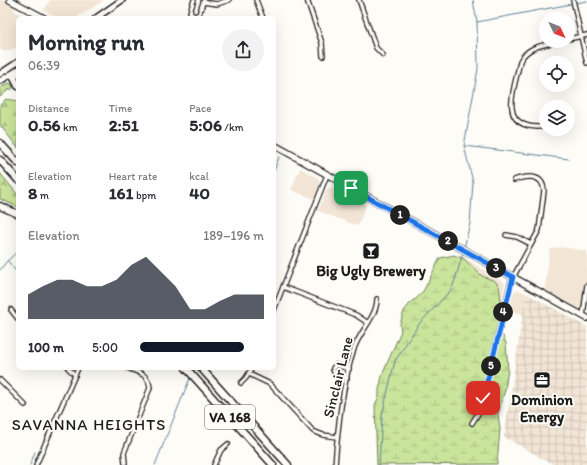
<!DOCTYPE html>
<meta charset="utf-8">
<style>
body{margin:0;font-family:Itim,sans-serif;background:#f2f2f3;color:#2b2b33;height:100vh;display:flex;flex-direction:column;font-size:15px;white-space:nowrap}
*{box-sizing:border-box;margin:0}
p{font-size:13px;color:#7c7c81}
.icon{flex:none;width:22px;height:22px;fill:none;stroke:currentColor;stroke-width:2;stroke-linecap:round;stroke-linejoin:round}
.map{position:relative;flex:1;overflow:hidden}
.sheet{position:absolute;left:16px;top:16px;width:260px;height:354px;display:flex;flex-direction:column;background:#fff;border-radius:6px;box-shadow:0 4px 16px #0002}
.sheet>*{flex:none}
.needle{width:26px;rotate:133deg}
.tools{position:absolute;left:539px;top:12px;display:grid;gap:8px}
.tools a{display:grid;place-items:center;width:36px;height:36px;border-radius:50%;background:#fff;box-shadow:0 4px 16px #0002;font-size:20px}
.pin{position:absolute;display:grid;place-items:center;width:34px;height:34px;color:#fff;margin:-17px;border-radius:8px;box-shadow:0 2px 6px #0006}
.km{position:absolute;width:20px;height:20px;margin:-10px;border-radius:50%;background:#222;color:#fff;font-size:11px;line-height:20px;text-align:center}
.round{display:grid;place-items:center;flex:none;width:42px;height:42px;border-radius:21px;background:#f2f2f3}
.summary{display:flex;align-items:center;justify-content:space-between;height:68px;padding:0 12px}
h1{font-size:22px;font-weight:700;line-height:30px}
.stats{display:grid;grid-template-columns:repeat(3,1fr);gap:6px;height:68px;padding:4px 12px}
.stats div{display:grid;align-content:center}
.stats b{font-size:17px;font-weight:700}
.stats small{font-size:11px;font-weight:400}
.stats p{font-size:11px}
.chart{height:112px;padding:8px 12px}
.chart p{display:flex;justify-content:space-between}
.chart svg{width:100%;height:72px;margin-top:4px;fill:#111827;opacity:.7}
ul{padding:0 12px;list-style:none;font-size:13px}
li{display:grid;grid-template-columns:64px 48px 1fr;align-items:center;height:30px}
li i{height:10px;border-radius:5px;background:#111827}
.map>svg:first-child{display:block}
</style>
<div class="map">
<svg width="587" height="465" viewBox="0 0 587 465">
<defs>
<pattern id="industrial-grid" width="8" height="8" patternUnits="userSpaceOnUse"><rect width="8" height="8" fill="#f2e5d6"/><path d="M0 4h8M4 0v8" fill="none" stroke="#cfc4b7"/></pattern>
<pattern id="forest-firs" width="22" height="20" patternUnits="userSpaceOnUse"><rect width="22" height="20" fill="#c9e49b"/><path d="M5 1l3.5 6h-7zM16 11l3.5 6h-7z" fill="#acc385"/></pattern>
<pattern id="wetland-marsh" width="20" height="14" patternUnits="userSpaceOnUse"><rect width="20" height="14" fill="#c9e49b"/><path d="M1 5h8M5 5V1M11 12h8M15 12V8" fill="none" stroke="#acc385"/></pattern>
</defs>
<rect width="100%" height="100%" fill="#fdfcf7"/>
<filter id="ink" filterUnits="userSpaceOnUse"><feTurbulence type="fractalNoise" baseFrequency=".025" numOctaves="2"/><feDisplacementMap in="SourceGraphic" scale="8" xChannelSelector="R" yChannelSelector="G"/><feConvolveMatrix kernelMatrix="1 2 1 2 8 2 1 2 1" color-interpolation-filters="sRGB"/></filter>
<g filter="url(#ink)">
<g fill="#f2e5d6">
<polygon points="0,0 3,0 16,8 13,10 27,18 18,18 18,47 4,52 0,49"/>
<polygon points="50,0 104,0 76,18 59,18 44,10"/>
<polygon points="300,168 318,178 319,180 320,183 314,199 291,190"/>
<polygon points="329,187 332,188 366,205 358,226 318,211 326,190"/>
<polygon points="561,247 587,251 587,285 583,316 544,295 550,249"/>
<polygon points="458,254 505,283 500,309 449,281"/>
<polygon points="518,290 526,293 523,314 508,310 513,292"/>
</g>
<polygon fill="url(#industrial-grid)" points="526,293 587,327 587,465 554,465 504,437"/>
<g fill="url(#forest-firs)" stroke="#72805c">
<polygon points="8,83 13,85 12,89 8,90 0,97 0,88"/>
<polygon points="6,99 18,101 18,148 0,125 0,105"/>
<polygon points="0,173 18,195 18,207 0,199"/>
</g>
<polygon fill="url(#wetland-marsh)" stroke="#72805c" points="454,255 464,259 482,276 495,281 499,286 502,309 499,322 500,330 506,343 508,369 505,390 498,414 500,429 497,464 377,465 375,405 379,396 379,389 383,373 401,331 400,324 404,311 412,301 416,299 424,290 440,258"/>
<g fill="none" stroke-linecap="round" stroke-linejoin="round">
<g stroke="#5f8298" stroke-width="1">
<polyline points="576,3 587,1"/>
<polyline points="477,22 571,4"/>
<polyline points="465,146 569,159"/>
<polyline points="274,171 279,157"/>
<polyline points="464,248 470,223 473,182 464,146 478,69 477,22 473,0"/>
<polyline points="8,261 18,274"/>
<polyline points="0,270 7,261 18,251"/>
<polyline points="194,371 195,368"/>
<polyline points="30,465 35,452"/>
<polyline points="155,465 190,378"/>
<polyline points="379,465 382,415 395,361 419,324 451,290 455,280 463,253"/>
</g>
<g stroke="#1c1c1c" stroke-width="6">
<g id="street">
<polyline points="194,0 190,12 192,15 195,16 199,14 204,0"/>
<polyline points="256,0 263,18"/>
<polyline points="307,0 322,43 323,56"/>
<polyline points="359,0 376,48 383,55"/>
<polyline points="573,0 587,63"/>
<polyline points="203,2 217,4 229,0"/>
<polyline points="568,39 587,35"/>
<path d="M 546,126 C 532,129 513,125 512,108 C 510,96 518,73 520,61 C 528,45 546,45 561,41"/>
<polyline points="506,235 517,237 531,244"/>
<polyline points="283,287 356,315 368,323"/>
<polyline points="11,310 18,319"/>
<polyline points="274,310 327,175"/>
<polyline points="583,316 587,285"/>
<polyline points="68,368 75,375"/>
<polyline points="249,374 270,384 313,431 323,435 337,437"/>
<path d="M 347,378 C 341,376 333,376 333,368 L 336,365 L 349,369"/>
<polyline points="0,380 25,405"/>
<polyline points="241,383 246,378 252,368"/>
<path d="M 472,423 L 479,412 L 481,406 L 511,281 L 539,230 L 544,191 C 543,173 526,176 514,180"/>
<path d="M 125,463 L 124,453 L 150,388 C 149,374 138,372 127,368"/>
<polyline points="36,465 78,368"/>
<polyline points="214,465 221,450 228,444"/>
<path d="M 335,465 C 338,426 342,386 354,349 C 359,332 377,317 377,299"/>
</g>
</g>
<g stroke="#1c1c1c" stroke-width="8">
<g id="secondary">
<polyline points="96,18 122,0"/>
<polyline points="0,74 18,62"/>
<polyline points="0,81 18,70"/>
</g>
</g>
<g stroke="#1c1c1c" stroke-width="8">
<g id="primary">
<polyline points="10,0 44,18"/>
<polyline points="274,145 587,318"/>
</g>
</g>
<g stroke="#1c1c1c" stroke-width="9">
<g id="highway">
<polyline points="18,70 14,78 18,86"/>
<polyline points="0,143 18,163"/>
<polyline points="0,160 18,180"/>
<polyline points="0,206 18,214"/>
<polyline points="186,368 273,465"/>
<polyline points="201,368 288,465"/>
</g>
</g>
<use href="#street" stroke="#fdfcf7" stroke-width="3.5"/>
<use href="#secondary" stroke="#fdfcf7" stroke-width="5"/>
<use href="#primary" stroke="#fdfcf7" stroke-width="5.5"/>
<use href="#highway" stroke="#fdfcf7" stroke-width="6"/>
</g>
</g>
<g fill="none" stroke-linecap="round" stroke-linejoin="round" filter="url(#ink)">
<g stroke="#fff" stroke-width="8">
<polyline id="route" points="351,188 513,277 483,398"/>
</g>
<use href="#route" stroke="#1a73e8" stroke-width="5"/>
</g>
<defs>
<g id="bar-square" transform="scale(0.9)"><rect x="-9" y="-9" width="18" height="18" rx="4" fill="#1c1c1c" stroke="#fdfcf7"/><path d="M-6-5H6L.8 .8V4.5H3.5V6h-7V4.5H-.8V.8Z" fill="#fff"/></g>
<g id="office-square" transform="scale(0.9)"><rect x="-9" y="-9" width="18" height="18" rx="4" fill="#1c1c1c" stroke="#fdfcf7"/><path d="M-6-3h4V-5.5h4V-3h4V5H-6ZM-1-4.5V-3h2v-1.5ZM-6 0V1H6V0Z" fill="#fff"/></g>
</defs>
<g fill-rule="evenodd">
<use href="#bar-square" x="371" y="251"/>
<use href="#office-square" x="542" y="380"/>
</g>
<g text-anchor="middle" stroke-width="4" stroke-linejoin="round" paint-order="stroke">
<rect fill="#fdfcf7" stroke="#605f5e" stroke-width="1" x="205" y="405" width="50" height="24" rx="3"/>
<g font-size="14" font-weight="bold" fill="#1c1c1c">
<text x="230" y="422">VA 168</text>
</g>
<g font-size="15" font-weight="bold" fill="#1c1c1c" stroke="#fdfcf7">
<text x="371" y="276">Big Ugly Brewery</text>
<text x="542" y="405">Dominion<tspan x="542" dy="17">Energy</tspan></text>
</g>
<g font-size="15" fill="#1c1c1c" stroke="#fdfcf7">
<text transform="translate(338 377) rotate(-76)" y="5">Sinclair Lane</text>
</g>
<g font-size="16" letter-spacing="1" fill="#1c1c1c" stroke="#fdfcf7">
<text x="89" y="430">SAVANNA HEIGHTS</text>
</g>
</g>
</svg>
<div class="tools">
<a><svg class="needle" viewBox="-14 -14 28 28"><path d="M0-13l5 13h-10z" fill="#e53935"/><path d="M0 13l5-13h-10z" fill="#7c7c81"/></svg></a>
<a><svg class="icon" aria-label="locate" viewBox="0 0 24 24"><circle cx="12" cy="12" r="6"/><path d="M12 2v4M12 18v4M2 12h4M18 12h4"/></svg></a>
<a><svg class="icon" aria-label="layers" viewBox="0 0 24 24"><path d="M12 4l9 5-9 5-9-5zM3 14l9 5 9-5"/></svg></a>
</div>
<div class="pin" style="left:351px;top:188px;background:#1e9e55"><svg class="icon" aria-label="arrive" viewBox="0 0 24 24"><path d="M6 21V4h12l-3 4 3 4H6"/></svg></div>
<div class="pin" style="left:483px;top:398px;background:#d93025"><svg class="icon" aria-label="check" viewBox="0 0 24 24"><path d="M5 12l5 5 9-10"/></svg></div>
<b class="km" style="left:400px;top:215px">1</b>
<b class="km" style="left:448px;top:241px">2</b>
<b class="km" style="left:496px;top:268px">3</b>
<b class="km" style="left:503px;top:312px">4</b>
<b class="km" style="left:491px;top:366px">5</b>
<section class="sheet">
<div class="summary"><div><h1>Morning run</h1><p>06:39</p></div><a class="round"><svg class="icon" aria-label="share" viewBox="0 0 24 24"><path d="M12 15V3M7 8l5-5 5 5M5 13v7h14v-7"/></svg></a></div>
<div class="stats">
<div><p>Distance</p><b>0.56<small> km</small></b></div>
<div><p>Time</p><b>2:51</b></div>
<div><p>Pace</p><b>5:06<small> /km</small></b></div>
</div>
<div class="stats">
<div><p>Elevation</p><b>8<small> m</small></b></div>
<div><p>Heart rate</p><b>161<small> bpm</small></b></div>
<div><p>kcal</p><b>40</b></div>
</div>
<div class="chart"><p><span>Elevation</span>189–196 m</p>
<svg viewBox="0 0 160 44" preserveAspectRatio="none"><path d="M0 44V29L10 24L20 20L30 20L40 24L50 24L60 20L70 11L80 6L90 15L100 24L110 38L120 38L130 33L140 29L150 29L160 29V44z"/></svg>
</div>
<ul>
<li><b>100 m</b>5:00<i style="width:84%"></i></li>
</ul>
</section>
</div>
